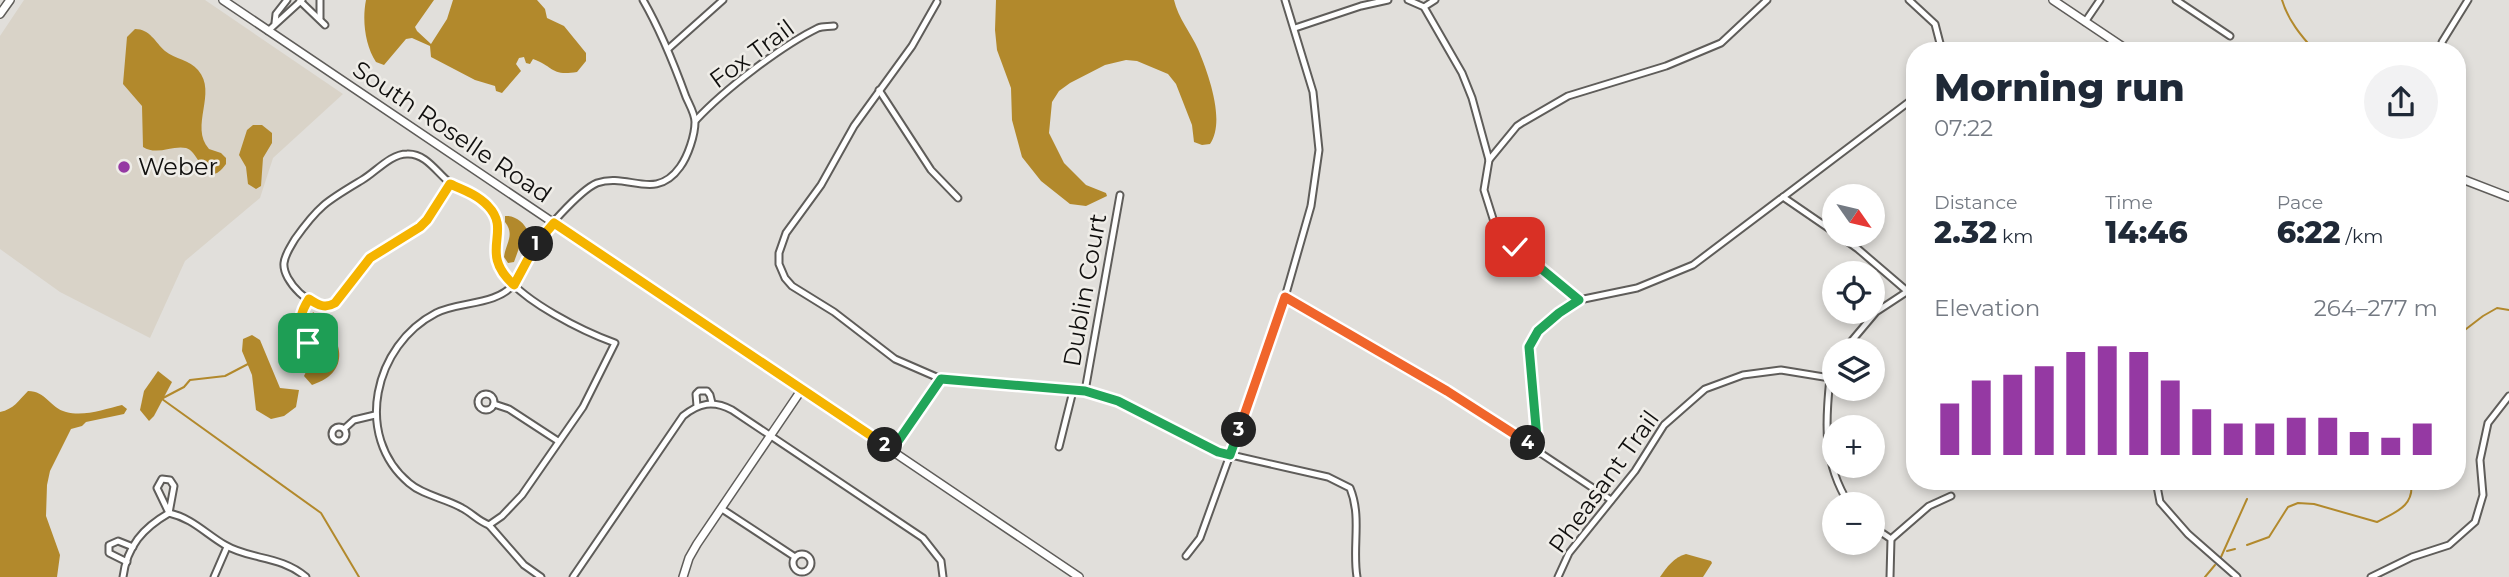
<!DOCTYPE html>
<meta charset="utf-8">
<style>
body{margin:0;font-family:Montserrat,sans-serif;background:#f2f2f3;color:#1f2937;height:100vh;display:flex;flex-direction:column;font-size:26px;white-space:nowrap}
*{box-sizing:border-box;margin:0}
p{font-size:23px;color:#747a83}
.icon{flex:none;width:38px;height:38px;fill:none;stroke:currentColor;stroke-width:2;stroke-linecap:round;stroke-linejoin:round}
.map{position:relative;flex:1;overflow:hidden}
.sheet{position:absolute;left:1906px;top:42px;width:560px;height:448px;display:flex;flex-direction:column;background:#fff;border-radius:28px;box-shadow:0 4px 10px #0003}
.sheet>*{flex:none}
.needle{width:46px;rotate:124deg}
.controls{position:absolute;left:1822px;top:184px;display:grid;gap:14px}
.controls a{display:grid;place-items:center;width:63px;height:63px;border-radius:50%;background:#fff;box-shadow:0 4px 10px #0003;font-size:35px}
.pin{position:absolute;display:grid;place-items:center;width:60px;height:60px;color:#fff;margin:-30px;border-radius:14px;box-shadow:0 4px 10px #0006}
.km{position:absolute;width:35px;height:35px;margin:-18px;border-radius:50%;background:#222;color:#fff;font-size:19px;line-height:35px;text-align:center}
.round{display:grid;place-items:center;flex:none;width:74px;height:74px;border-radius:37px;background:#f2f2f3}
.summary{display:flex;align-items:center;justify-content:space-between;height:119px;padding:0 28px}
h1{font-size:38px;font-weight:800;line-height:52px}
.metrics{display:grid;grid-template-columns:repeat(3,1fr);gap:10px;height:119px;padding:7px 28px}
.metrics div{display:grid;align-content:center}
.metrics b{font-size:30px;font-weight:800}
.metrics small{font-size:19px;font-weight:400}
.metrics p{font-size:19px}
.chart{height:196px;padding:14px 28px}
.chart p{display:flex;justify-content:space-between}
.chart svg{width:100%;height:126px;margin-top:7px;stroke:#9539a3;stroke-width:6}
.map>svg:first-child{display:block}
</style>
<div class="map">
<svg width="2509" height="577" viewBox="0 0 2509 577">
<rect width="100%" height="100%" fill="#e1dfdb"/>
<polygon fill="#d9d3c8" points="24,0 205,0 343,94 273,158 260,198 185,261 150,338 60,292 0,249 0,36"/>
<g fill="#b2892c">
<path d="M 366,0 L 434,0 L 415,27 L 417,31 L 431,44 L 447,19 L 453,0 L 537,0 L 545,9 L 547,18 L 564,26 L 586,53 L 586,61 L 577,72 C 550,76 555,67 533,59 L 530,64 L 526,63 L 524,57 L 519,58 L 516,64 L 521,71 L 502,93 L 496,91 L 495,86 L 475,80 L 431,57 L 430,46 L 412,38 L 406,39 L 384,65 L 376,62 C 365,45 362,20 366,0 Z"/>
<path d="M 996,0 L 1174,0 C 1178,18 1191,33 1198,49 C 1208,73 1226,121 1210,144 L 1202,145 L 1194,142 L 1192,125 L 1176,84 L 1168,74 L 1137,61 L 1126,60 L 1105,65 L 1070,83 L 1059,91 L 1052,102 L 1049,133 L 1064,163 L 1086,185 L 1106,193 L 1107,196 L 1086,206 L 1070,204 L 1041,181 L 1022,157 L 1012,120 L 1011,88 L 997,50 L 995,30 Z"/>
<path d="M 135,29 C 150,29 155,42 165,51 C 175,59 190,60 198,70 C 218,93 189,126 209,149 L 221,153 L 226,158 L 226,164 C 205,193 200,151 186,148 C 172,145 157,156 143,147 L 142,106 L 123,84 L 127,37 Z"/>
<polygon points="253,125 262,125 272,133 272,143 263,158 261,186 256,189 248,184 246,167 239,155 247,130"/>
<path d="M 505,216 C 515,215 525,223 528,232 L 523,237 L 514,262 L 508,263 L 504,257 C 506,243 515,235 505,222 Z"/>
<path d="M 313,312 C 341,334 355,371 312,385 L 304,376 L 317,349 L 309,322 Z"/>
<polygon points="252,335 260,340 280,388 299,390 296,407 284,416 271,419 256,410 252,375 242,351 243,339"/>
<polygon points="158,371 172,382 154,416 149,421 140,410 144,391"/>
<path d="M 28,391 C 46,391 50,408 66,412 C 84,417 105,409 122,405 L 127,409 L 124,414 L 86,422 L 82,426 L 71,429 L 50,471 L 47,485 L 46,516 L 60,555 L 57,577 L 0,577 L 0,412 C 14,409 18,401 28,391 Z"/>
<path d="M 1686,554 L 1711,561 L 1712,563 L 1703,577 L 1660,577 C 1667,567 1674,557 1686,554 Z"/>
</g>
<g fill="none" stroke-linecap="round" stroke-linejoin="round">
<g stroke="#b2892c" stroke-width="2">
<path d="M 2282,0 C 2288,20 2301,36 2315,51"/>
<polyline points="2457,336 2483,316 2497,308 2509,310"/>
<polyline points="163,398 184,387 190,380 225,376 248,364"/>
<polyline points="162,399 321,513 359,577"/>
<path d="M 2247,545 L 2269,537 L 2288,507 L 2298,503 L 2314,504 L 2377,522 C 2396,512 2415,506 2411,481"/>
<polyline points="2227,551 2235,549"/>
<polyline points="2221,557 2247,499"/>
<polyline points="2205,577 2215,565"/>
</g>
<g stroke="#5f5d5a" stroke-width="9">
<g id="minor">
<polyline points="1408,0 1424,7 1462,73 1472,98 1489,160 1484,190 1495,225 1522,255 1579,300"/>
<polyline points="1909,0 1935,24 1942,51"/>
<polyline points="2176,0 2230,36"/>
<polyline points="300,1 325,25"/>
<path d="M 937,2 L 912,46 L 854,126 L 821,185 L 786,233 L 779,253 L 779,264 L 785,278 L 792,286 L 834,312 L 895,359 L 941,379 L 1085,391 L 1118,401 L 1218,452 L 1328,477 L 1350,488 C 1362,517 1352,547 1357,577"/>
<polyline points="1424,7 1435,0"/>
<polyline points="320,18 320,0"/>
<polyline points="2085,22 2100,0"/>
<polyline points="275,23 276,14 287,0"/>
<polyline points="1295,28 1361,6 1388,0"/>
<polyline points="268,31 302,0"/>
<polyline points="668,49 723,0"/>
<polyline points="2442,51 2442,42 2468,0"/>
<polyline points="879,90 931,170 958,198"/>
<polyline points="2457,100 2460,112 2457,115"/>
<path d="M 696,120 C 724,90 781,46 818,28 C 823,26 828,27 834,26"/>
<polyline points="1489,160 1517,126 1523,122 1568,96 1666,66 1721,43 1767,0"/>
<path d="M 450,184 C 441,198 433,216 420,227 C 411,233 401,237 392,242 C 371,255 358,271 344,291 C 340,297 337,304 330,306 C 312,310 282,281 284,263 C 285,254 291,246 295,239 C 319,205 327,201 362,180 C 376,172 390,154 407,154 C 426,153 437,173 450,183 C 466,195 488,196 495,218 C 502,238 489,255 503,273 C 524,302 582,331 615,343 L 583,407 L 522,495 L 502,516 L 489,525"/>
<polyline points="1783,197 1834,232"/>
<polyline points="1837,234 1858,249 1914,297"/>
<polyline points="1285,297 1447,391 1611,500"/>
<polyline points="1844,350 1876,312 1908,291 1914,282"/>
<polyline points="302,358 308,349 300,315 309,299"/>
<path d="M 1830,378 C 1825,425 1823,462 1849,504"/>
<polyline points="1085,391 1120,195"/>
<circle cx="486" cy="402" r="8"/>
<polyline points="494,404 509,409 558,441"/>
<polyline points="697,406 696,394 699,391 707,391 710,395 712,403"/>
<circle cx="339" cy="434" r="7"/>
<polyline points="344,429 354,420 375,415"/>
<polyline points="1059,447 1073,391"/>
<polyline points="892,450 941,379"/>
<polyline points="1538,450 1529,347 1538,331 1559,313 1579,300 1637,288 1693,265 1914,98"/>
<polygon points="162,479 170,480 174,486 169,513 157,488"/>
<polyline points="2156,481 2160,502 2188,534 2237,577"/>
<polyline points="722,509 795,557"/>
<path d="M 169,513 C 192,518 206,534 225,545 C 250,560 280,555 306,577"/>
<path d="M 489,525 C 478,521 472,513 462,508 C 445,498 424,496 409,483 C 353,436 374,345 436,313 C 459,301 496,306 514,284 C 521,275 525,261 531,251 C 540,235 580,190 597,183 C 628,172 655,202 680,167 C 688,156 695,135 695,122 C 695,114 689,104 686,97 C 674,64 661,31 643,0"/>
<polyline points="489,525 524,565 541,577"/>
<polyline points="1872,526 1891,539 1890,577"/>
<polyline points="1891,539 1929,506 1951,496"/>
<circle cx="802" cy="563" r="9"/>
<polyline points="1186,556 1200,538 1230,455 1285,297 1311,206 1319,150 1313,92 1285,0"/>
<polyline points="127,562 109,553 109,545 118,541 133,547"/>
<path d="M 123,577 C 127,546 143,528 169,513"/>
<polyline points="214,577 227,547"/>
<path d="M 573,577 L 683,416 C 699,403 713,400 732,410 L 923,538 L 941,561 L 943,577"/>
<polyline points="1558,577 1569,553 1635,471 1664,425 1705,389 1743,375 1781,370 1830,378 1834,371"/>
<polyline points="2371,577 2412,557 2449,545 2475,522 2483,495 2480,460 2488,423 2509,396"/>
</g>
</g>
<g stroke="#5f5d5a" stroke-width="10">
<g id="major">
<polyline points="223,0 1079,577"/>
<polyline points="2053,0 2129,51"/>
<polyline points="0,14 10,0"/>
<polyline points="2457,177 2509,197"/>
<polyline points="683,577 689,558 697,544 802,389"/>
</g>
</g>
<use href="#minor" stroke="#fff" stroke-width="5"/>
<use href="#major" stroke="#fff" stroke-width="7"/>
</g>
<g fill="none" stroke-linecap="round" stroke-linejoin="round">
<g stroke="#fff" stroke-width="14">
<path id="split-1" d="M 308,343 C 304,321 295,321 309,299 C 318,305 325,309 335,303 L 370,258 L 420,227 L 427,220 L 450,184 C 464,190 478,195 488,206 C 513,232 477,252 514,285 L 536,244"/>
</g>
<g stroke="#fff" stroke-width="14">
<polyline id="split-2" points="536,244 554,223 885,445"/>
</g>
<g stroke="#fff" stroke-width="14">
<polyline id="split-3" points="885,445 892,450 941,379 1085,391 1118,401 1218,452 1230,455 1239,430"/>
</g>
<g stroke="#fff" stroke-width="14">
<polyline id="split-4" points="1239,430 1285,297 1447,391 1528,443"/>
</g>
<g stroke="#fff" stroke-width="14">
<polyline id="split-5" points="1515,247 1579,300 1559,313 1538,331 1529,347 1538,450 1528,443"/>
</g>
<use href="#split-1" stroke="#f5b400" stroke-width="9"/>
<use href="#split-2" stroke="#f5b400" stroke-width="9"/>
<use href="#split-3" stroke="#22a559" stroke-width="9"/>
<use href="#split-4" stroke="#f0652b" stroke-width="9"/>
<use href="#split-5" stroke="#22a559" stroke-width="9"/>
</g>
<circle fill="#9539a3" stroke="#efede8" stroke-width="2.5" cx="124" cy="167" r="7"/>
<g text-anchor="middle" stroke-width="5" stroke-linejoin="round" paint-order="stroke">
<g font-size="24" fill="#100f0e" stroke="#efede8">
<text transform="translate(752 54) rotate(-36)" y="8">Fox Trail</text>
<text transform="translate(452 132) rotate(34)" y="8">South Roselle Road</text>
<text transform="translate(1085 290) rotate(-80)" y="8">Dublin Court</text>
<text transform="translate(1604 482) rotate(-54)" y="8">Pheasant Trail</text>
</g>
<g font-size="24" fill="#100f0e" stroke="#efede8" text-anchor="start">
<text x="138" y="175">Weber</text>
</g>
</g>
</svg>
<div class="controls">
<a><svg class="needle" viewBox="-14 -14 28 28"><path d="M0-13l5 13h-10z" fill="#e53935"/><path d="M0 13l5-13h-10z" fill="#747a83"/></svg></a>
<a><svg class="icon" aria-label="locate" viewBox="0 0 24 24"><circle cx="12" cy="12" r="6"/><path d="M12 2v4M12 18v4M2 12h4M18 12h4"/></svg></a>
<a><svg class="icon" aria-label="layers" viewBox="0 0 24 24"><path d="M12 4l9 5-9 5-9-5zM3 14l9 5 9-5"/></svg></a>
<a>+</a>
<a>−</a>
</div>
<div class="pin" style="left:308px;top:343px;background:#1e9e55"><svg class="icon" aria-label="arrive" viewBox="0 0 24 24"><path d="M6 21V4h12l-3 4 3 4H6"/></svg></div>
<div class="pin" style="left:1515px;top:247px;background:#d93025"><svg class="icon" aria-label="check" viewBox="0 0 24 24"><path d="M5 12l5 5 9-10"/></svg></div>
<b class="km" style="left:536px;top:244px">1</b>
<b class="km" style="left:885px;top:445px">2</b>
<b class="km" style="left:1239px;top:430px">3</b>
<b class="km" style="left:1528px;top:443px">4</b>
<section class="sheet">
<div class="summary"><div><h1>Morning run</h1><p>07:22</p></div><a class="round"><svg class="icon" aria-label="share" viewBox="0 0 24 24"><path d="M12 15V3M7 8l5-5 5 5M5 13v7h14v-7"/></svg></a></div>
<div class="metrics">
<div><p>Distance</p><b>2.32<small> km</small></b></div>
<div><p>Time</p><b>14:46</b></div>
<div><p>Pace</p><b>6:22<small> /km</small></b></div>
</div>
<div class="chart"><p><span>Elevation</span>264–277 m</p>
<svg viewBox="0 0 160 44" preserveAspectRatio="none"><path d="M5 44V26M15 44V18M25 44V16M35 44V13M45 44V8M55 44V6M65 44V8M75 44V18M85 44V28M95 44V33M105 44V33M115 44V31M125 44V31M135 44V36M145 44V38M155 44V33"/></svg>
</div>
</section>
</div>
